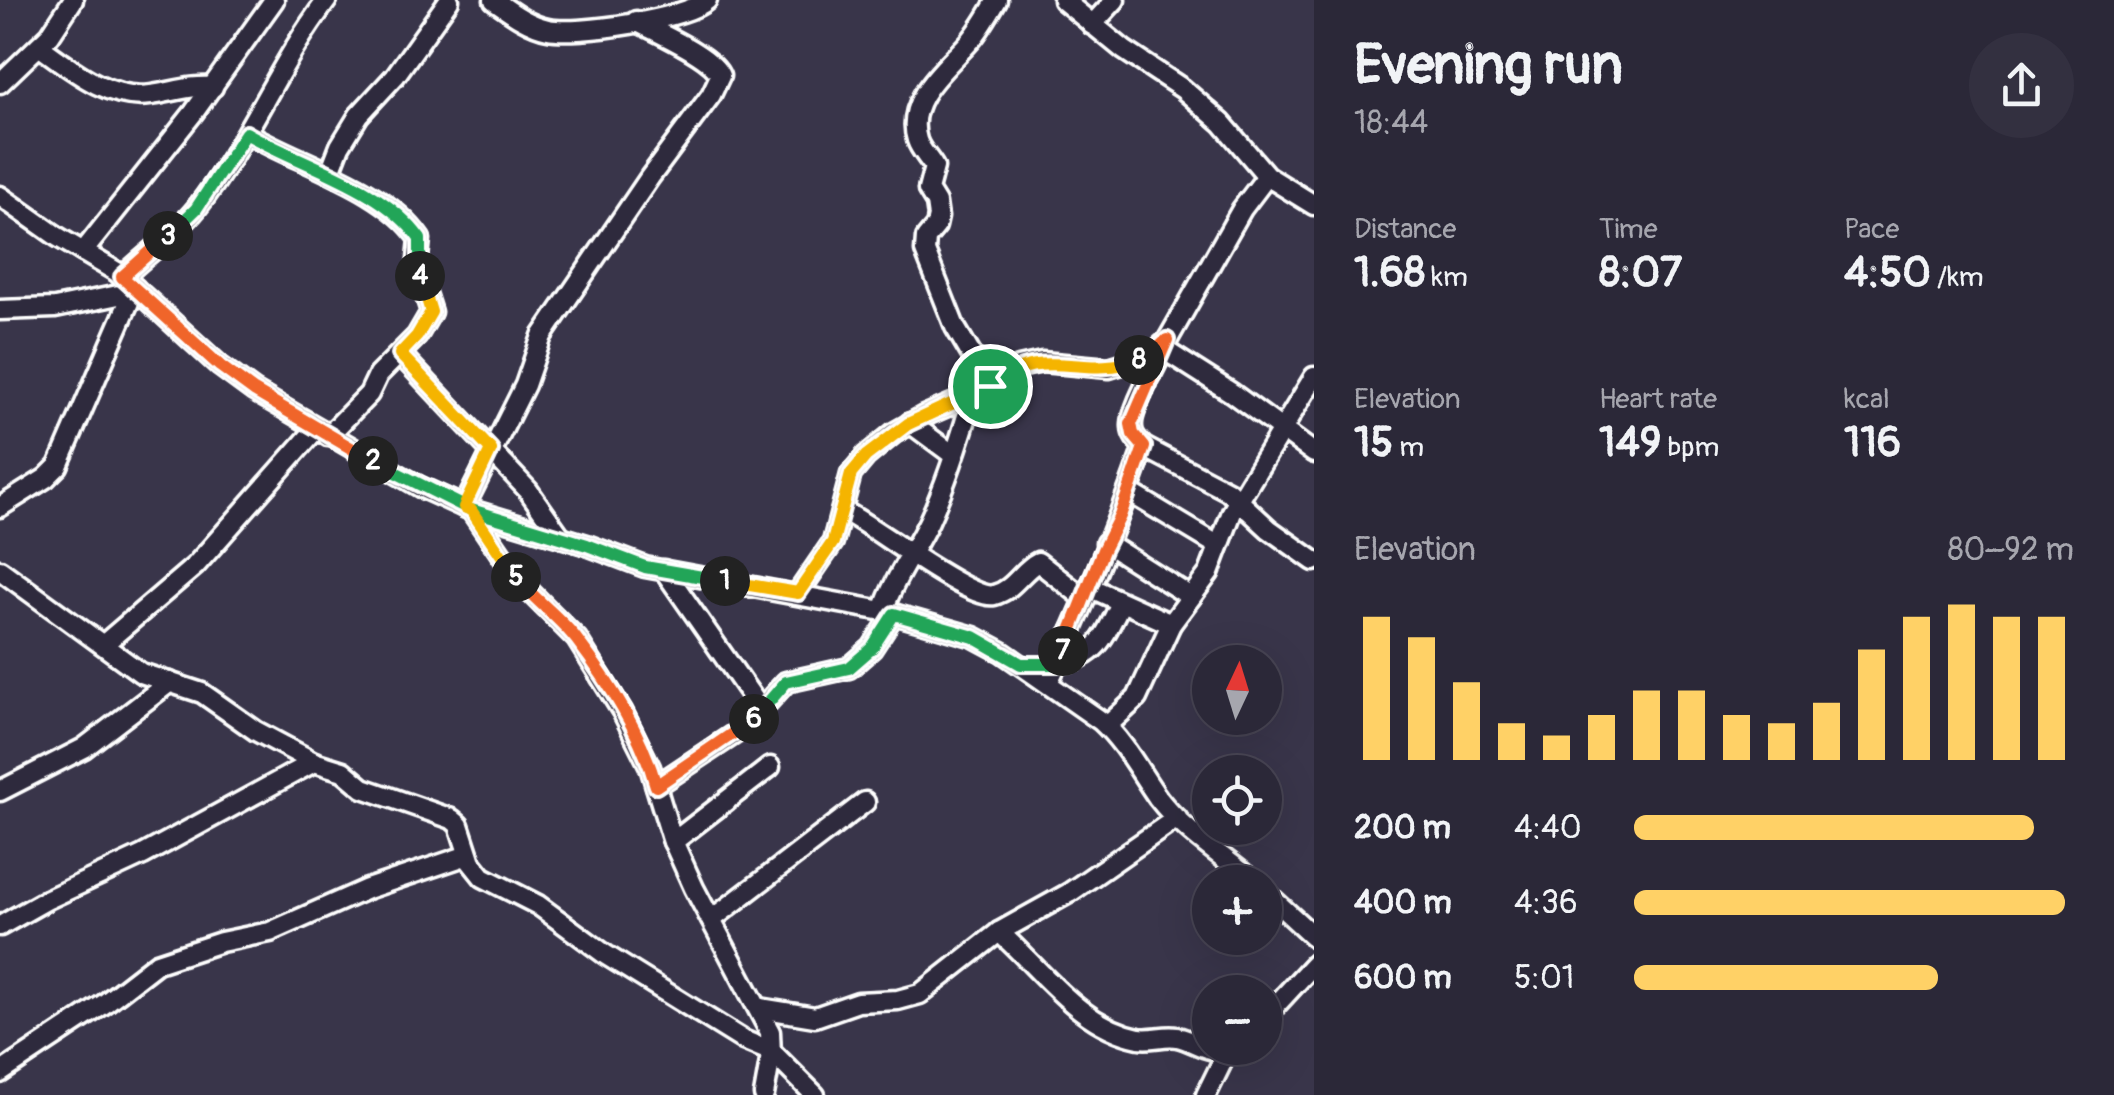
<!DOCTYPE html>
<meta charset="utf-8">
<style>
body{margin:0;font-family:Pangolin,sans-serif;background:#333040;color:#f1f3f6;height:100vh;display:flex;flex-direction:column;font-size:38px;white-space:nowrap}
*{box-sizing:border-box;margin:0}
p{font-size:32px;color:#a6a6ae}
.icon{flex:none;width:55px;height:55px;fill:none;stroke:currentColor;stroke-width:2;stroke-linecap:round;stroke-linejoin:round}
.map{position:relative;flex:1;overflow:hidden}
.sheet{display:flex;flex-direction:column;background:#2b2838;width:800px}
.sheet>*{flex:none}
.needle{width:65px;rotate:4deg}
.fabs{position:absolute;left:1192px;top:645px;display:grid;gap:20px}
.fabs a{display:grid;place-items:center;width:90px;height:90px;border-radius:50%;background:#2b2838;box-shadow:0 10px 40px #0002,0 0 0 2px #474453;font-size:50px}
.pin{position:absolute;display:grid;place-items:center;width:85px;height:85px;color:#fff;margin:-42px;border:5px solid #fff;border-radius:50%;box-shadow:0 2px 10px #0007}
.km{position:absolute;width:50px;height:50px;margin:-25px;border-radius:50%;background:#222;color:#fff;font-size:28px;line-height:50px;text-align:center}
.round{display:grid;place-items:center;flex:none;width:105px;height:105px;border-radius:52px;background:#333040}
.overview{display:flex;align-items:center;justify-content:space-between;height:170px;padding:0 40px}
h1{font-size:55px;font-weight:800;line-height:75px}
.metrics{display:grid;grid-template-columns:repeat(3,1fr);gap:15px;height:170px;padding:10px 40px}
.metrics div{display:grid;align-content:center}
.metrics b{font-size:42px;font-weight:800}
.metrics small{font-size:28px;font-weight:400}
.metrics p{font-size:28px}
.chart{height:280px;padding:20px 40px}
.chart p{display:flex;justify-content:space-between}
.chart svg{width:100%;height:180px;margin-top:10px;stroke:#ffd166;stroke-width:6}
ul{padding:0 40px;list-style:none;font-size:32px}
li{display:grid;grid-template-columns:160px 120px 1fr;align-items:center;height:75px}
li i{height:25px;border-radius:12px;background:#ffd166}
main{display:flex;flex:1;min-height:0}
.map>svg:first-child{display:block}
</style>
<main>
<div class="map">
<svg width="1314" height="1095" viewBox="0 0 1314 1095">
<rect width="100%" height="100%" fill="#39354a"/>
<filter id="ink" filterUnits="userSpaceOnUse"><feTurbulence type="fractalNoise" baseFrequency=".01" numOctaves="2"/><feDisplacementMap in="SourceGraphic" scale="20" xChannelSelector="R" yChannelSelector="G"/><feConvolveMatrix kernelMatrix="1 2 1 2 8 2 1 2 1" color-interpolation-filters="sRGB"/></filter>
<g filter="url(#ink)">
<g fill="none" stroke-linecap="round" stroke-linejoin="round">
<g stroke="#fff" stroke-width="25">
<g id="minor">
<path d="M 494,0 C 511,12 528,25 548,29 C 577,35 686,19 707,0"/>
<polyline points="1063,0 1124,50 1183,89 1222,123 1267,176 1314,205"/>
<polyline points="1092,25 1115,0"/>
<path d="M 39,46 C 71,69 109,101 151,95 C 173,92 191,85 213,87"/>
<polyline points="0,83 50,35 73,0"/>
<path d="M 247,133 C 299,164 384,186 420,239 L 417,268 L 431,312 L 417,336 L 378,375 L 369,394 L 328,436"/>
<polyline points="330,172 340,146 359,115 395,76 449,0"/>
<path d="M 0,196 L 58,237 L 117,272 L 220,366 L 254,391 L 420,487 L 471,510 L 587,545 L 645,567 L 883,611 L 974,637 L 1002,652 L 1101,721 C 1125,743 1139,771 1158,798 C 1184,832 1222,855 1254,882"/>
<polyline points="83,252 194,112 274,0"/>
<path d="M 123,277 C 146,254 175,235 196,209 C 247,144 277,66 327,0"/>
<polyline points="0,310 55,308 133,292"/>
<path d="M 1165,346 C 1157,365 1130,409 1132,427 C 1132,436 1138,441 1144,447 L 1228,491 L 1269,529 L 1314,561"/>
<polyline points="1163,349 1232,393 1314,453"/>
<polyline points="400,354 528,490 561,537"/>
<path d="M 990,386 L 955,327 L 925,251 L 926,238 L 936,226 L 938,217 L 936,203 L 928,190 L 934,167 C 929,158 920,150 917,140 C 904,98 948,67 971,40 C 981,28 989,14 997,0"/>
<polyline points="910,423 952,454"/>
<polyline points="1129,492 1219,546"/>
<polyline points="0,507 46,478 58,466 135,288"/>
<path d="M 464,507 L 525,385 L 542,336 L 650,177 L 711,95 L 720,76 C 713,56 656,32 636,21"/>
<polyline points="471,510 520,582 577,639 622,711 650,767 672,839 694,888 770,1032 771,1055 764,1095"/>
<path d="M 842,510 C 871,524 970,601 994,595 C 1014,590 1022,570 1038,562 L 1084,598"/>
<polyline points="1106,543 1191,597"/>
<polyline points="0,570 141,673 202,693 256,731 314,762 343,771 363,788 452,819 459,825 471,862 483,877 538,905 606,955 743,1040 772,1052 815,1095"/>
<polyline points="664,570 762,711"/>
<polyline points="1089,587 1171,624"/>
<polyline points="798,593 833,542 851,474 866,456 894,433 924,416 982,391 1019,367 1042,362 1109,368 1151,355 1167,341 1242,209 1267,176"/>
<path d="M 883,611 C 894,578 914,552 929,521 C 947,482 961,437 973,396"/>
<polyline points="104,644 195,566 316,429"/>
<path d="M 1051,664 C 1096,661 1103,639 1121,603"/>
<path d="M 1048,683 C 1084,606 1116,527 1144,447"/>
<polyline points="1107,726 1137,698 1171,624 1209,573 1232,512 1314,377"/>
<polyline points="656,786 745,727 786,682 849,668 872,648 894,614"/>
<polyline points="0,791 84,748 170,682"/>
<polyline points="673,842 770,767"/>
<polyline points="1265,892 1314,937"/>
<polyline points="711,920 865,802"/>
<polyline points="0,926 48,899 143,855 314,762"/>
<path d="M 999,932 C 1042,970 1079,1026 1139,1038 C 1152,1040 1164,1035 1177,1037 C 1196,1041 1209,1055 1228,1048"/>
<polyline points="760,1008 815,1017 858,1002 898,1000 920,994 999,932 1069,893 1177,818"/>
<polyline points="1265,1017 1314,964"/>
<polyline points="0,1073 104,1004 157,963 221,942 270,932 367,889 468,855"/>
<polyline points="1206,1095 1229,1048"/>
</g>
</g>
<use href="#minor" stroke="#2f2a3d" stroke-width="18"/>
</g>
</g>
<g fill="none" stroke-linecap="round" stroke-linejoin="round" filter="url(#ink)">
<g stroke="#fff" stroke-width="20">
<polyline id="split-1" points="725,581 798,593 833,542 851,474 866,456 908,424 990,386"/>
</g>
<g stroke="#fff" stroke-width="20">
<polyline id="split-2" points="373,461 471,510 587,545 645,567 725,581"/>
</g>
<g stroke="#fff" stroke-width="20">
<polyline id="split-3" points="168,236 122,277 220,366 254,391 373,461"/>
</g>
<g stroke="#fff" stroke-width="20">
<path id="split-4" d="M 168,236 L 196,209 L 246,133 C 300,165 382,185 420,239 L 420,276"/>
</g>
<g stroke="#fff" stroke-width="20">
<polyline id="split-5" points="420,276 431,312 417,336 400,354 491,450 464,507 471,510 516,577"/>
</g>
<g stroke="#fff" stroke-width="20">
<path id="split-6" d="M 516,577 C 534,600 560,617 577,640 C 609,682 642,735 656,786 L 754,719"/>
</g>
<g stroke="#fff" stroke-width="20">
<polyline id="split-7" points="754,719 786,682 849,668 872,648 894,614 974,637 1021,664 1057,664 1063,651"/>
</g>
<g stroke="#fff" stroke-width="20">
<polyline id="split-8" points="1063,651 1103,550 1120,516 1144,447 1133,434 1131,424 1167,340 1151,355 1139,360"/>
</g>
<g stroke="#fff" stroke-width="20">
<path id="split-9" d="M 990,386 C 1044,343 1080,380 1139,360"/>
</g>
<use href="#split-1" stroke="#f5b400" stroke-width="12"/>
<use href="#split-2" stroke="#22a559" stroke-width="12"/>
<use href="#split-3" stroke="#f0652b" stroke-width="12"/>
<use href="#split-4" stroke="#22a559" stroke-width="12"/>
<use href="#split-5" stroke="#f5b400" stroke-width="12"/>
<use href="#split-6" stroke="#f0652b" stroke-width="12"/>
<use href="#split-7" stroke="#22a559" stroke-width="12"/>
<use href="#split-8" stroke="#f0652b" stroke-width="12"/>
<use href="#split-9" stroke="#f5b400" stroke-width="12"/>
</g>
</svg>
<div class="fabs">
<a><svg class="needle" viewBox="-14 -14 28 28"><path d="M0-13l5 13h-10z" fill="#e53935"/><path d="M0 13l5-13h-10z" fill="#a6a6ae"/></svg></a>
<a><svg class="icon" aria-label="locate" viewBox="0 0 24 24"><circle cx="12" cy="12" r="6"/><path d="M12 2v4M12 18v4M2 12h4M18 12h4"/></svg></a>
<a>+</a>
<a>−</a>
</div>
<div class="pin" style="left:990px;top:386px;background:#1e9e55"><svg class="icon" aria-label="arrive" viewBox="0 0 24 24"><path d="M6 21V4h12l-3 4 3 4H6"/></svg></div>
<b class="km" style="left:725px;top:581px">1</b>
<b class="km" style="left:373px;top:461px">2</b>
<b class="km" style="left:168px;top:236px">3</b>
<b class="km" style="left:420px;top:276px">4</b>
<b class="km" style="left:516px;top:577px">5</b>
<b class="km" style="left:754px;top:719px">6</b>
<b class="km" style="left:1063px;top:651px">7</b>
<b class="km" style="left:1139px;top:360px">8</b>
</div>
<section class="sheet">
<div class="overview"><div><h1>Evening run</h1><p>18:44</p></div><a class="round"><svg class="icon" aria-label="share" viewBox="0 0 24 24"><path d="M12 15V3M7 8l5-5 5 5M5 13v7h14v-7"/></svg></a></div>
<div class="metrics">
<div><p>Distance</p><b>1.68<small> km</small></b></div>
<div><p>Time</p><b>8:07</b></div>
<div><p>Pace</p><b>4:50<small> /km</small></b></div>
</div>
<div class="metrics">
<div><p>Elevation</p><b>15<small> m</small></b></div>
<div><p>Heart rate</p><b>149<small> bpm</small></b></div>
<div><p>kcal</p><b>116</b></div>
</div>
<div class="chart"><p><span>Elevation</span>80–92 m</p>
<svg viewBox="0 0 160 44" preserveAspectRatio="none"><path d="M5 44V9M15 44V14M25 44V25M35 44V35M45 44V38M55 44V33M65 44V27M75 44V27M85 44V33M95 44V35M105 44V30M115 44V17M125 44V9M135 44V6M145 44V9M155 44V9"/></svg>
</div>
<ul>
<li><b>200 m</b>4:40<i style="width:91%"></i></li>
<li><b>400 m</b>4:36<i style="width:98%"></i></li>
<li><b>600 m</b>5:01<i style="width:69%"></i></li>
</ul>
</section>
</main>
